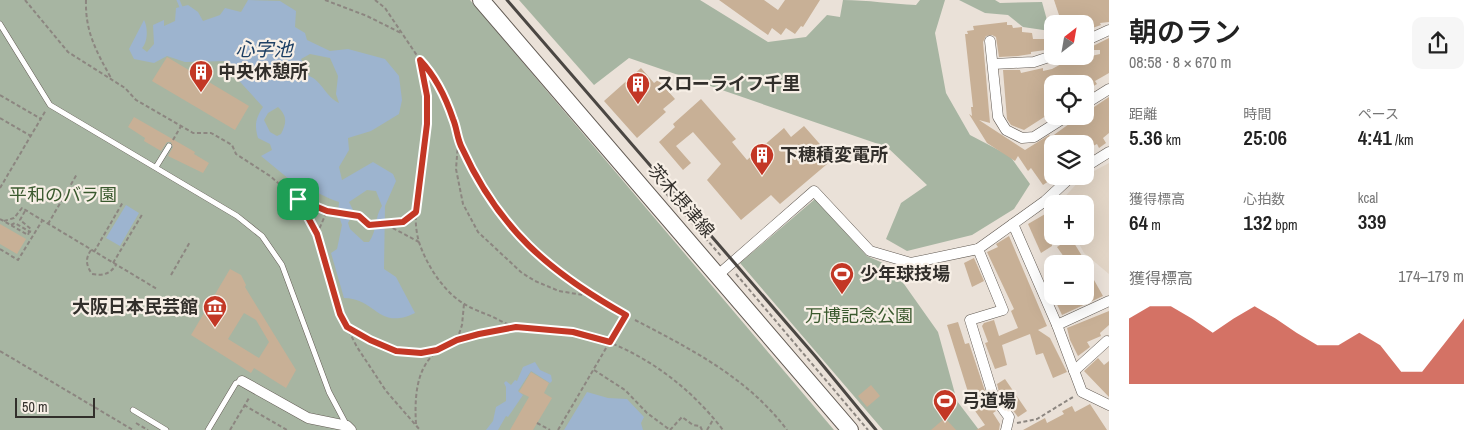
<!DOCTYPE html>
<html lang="ja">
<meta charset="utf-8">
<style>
body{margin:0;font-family:"Archivo Narrow","Noto Sans JP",sans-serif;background:#f6f6f6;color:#222;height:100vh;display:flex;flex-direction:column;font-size:19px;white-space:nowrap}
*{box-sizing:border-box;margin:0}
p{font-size:16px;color:#767676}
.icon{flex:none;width:28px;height:28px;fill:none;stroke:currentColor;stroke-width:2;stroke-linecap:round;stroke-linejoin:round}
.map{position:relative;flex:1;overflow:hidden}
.side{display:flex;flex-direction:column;background:#fff;width:375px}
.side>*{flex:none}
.needle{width:32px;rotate:31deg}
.tools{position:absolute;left:1044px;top:15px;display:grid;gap:10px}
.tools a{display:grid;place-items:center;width:50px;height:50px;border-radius:10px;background:#fff;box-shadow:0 5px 20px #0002;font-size:25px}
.scale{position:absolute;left:15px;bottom:12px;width:80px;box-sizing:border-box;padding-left:5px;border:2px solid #322f2b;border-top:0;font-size:14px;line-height:18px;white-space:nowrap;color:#322f2b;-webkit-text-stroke:4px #f7efe6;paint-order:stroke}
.pin{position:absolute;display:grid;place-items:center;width:42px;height:42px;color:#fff;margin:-21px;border-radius:10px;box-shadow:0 2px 8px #0006}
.round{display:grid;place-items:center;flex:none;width:52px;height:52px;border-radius:10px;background:#f6f6f6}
.summary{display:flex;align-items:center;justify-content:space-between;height:85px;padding:0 20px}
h1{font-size:28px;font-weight:600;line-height:38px}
.figures{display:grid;grid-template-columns:repeat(3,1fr);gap:8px;height:85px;padding:5px 20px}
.figures div{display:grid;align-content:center}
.figures b{font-size:21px;font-weight:600}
.figures small{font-size:14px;font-weight:400}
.figures p{font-size:14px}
.chart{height:140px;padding:10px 20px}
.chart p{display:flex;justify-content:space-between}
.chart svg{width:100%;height:90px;margin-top:5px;fill:#c33725;opacity:.7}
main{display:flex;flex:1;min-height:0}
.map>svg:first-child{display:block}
</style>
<main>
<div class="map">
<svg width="1109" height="430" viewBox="0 0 1109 430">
<rect width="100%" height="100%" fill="#eae1d8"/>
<polygon fill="#e2d5c6" points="1109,163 1109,274 1084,253 1075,236 1085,236 1085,204 1058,204 1083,177"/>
<g fill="#a7b5a2">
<polygon points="0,0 470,0 834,430 0,430"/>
<path d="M 519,0 L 700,0 L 768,42 L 806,37 L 827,15 L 840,17 L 843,0 C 868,0 891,4 916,5 L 920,0 L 945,0 L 935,33 L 946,93 L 970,135 L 1010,156 L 1030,184 L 1014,209 L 972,235 L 907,251 L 886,239 L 901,203 L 927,185 L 887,147 L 629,58 L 594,85 Z"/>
<polygon points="959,0 995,0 1000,3 1042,2 1050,31 1023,27 1008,15 985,13"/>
<polygon points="815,199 867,256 892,267 938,332 957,401 979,430 883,430 740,263"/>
</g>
<g fill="#9db4cf" fill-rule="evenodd">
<path d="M 248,0 L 280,1 L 296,11 L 295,27 L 305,33 L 307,40 L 330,51 L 348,49 L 385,59 L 399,76 L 402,100 L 399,114 L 371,131 L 348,138 L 349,150 L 339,167 L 342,180 L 373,162 L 393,174 L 396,181 L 385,206 L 384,269 L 396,277 L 415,313 C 378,331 376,298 344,298 L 331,253 L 337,249 L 342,225 L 338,213 L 339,202 C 325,198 314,190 301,183 L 295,184 L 261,156 L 272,150 L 270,144 L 258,138 C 254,124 256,118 263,107 L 231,72 L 227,61 L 185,62 L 167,56 L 154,63 L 134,59 L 129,49 L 144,20 C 148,27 148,42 142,48 L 147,52 L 154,44 L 153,25 L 164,20 L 164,26 L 175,21 L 176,8 L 188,5 L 198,12 L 203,21 L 220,15 L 225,8 L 241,12 ZM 310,54 L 330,58 L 338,76 L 336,94 L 339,103 C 326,97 322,81 309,76 L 301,59 ZM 278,107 C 287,116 287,122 281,134 L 277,136 L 270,132 L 264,120 L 268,113 ZM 367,190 L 376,191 L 382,206 C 374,218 378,229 369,242 L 364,242 L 350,229 L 348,223 L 354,212 L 349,202 Z"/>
<polygon points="126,205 139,213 120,246 106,238"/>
<polygon points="535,362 540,370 551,375 552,381 550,383 531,371 518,391 523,395 508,417 506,416 498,430 486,430 493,421 496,407 506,401 506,387 504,383 506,381 511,385 515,380 517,381 523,367"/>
<polygon points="587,392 608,398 627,399 644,417 641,423 643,430 564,430"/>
</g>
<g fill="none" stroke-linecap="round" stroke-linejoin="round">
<polyline stroke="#9db4cf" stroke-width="3" points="178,0 181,7"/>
</g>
<g fill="#c8b096" fill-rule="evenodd">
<polygon points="719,0 764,0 778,10 785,0 820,0 803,27 801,26 795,34 786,28 781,35 772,28 768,35"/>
<polygon points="1054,0 1109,0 1109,22 1100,23 1101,25 1087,30 1082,18 1070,24 1062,24"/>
<polygon points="1007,22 1007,25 1012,25 1013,28 1022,27 1022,32 1032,33 1033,39 1052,39 1052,49 1031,52 1031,54 1018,56 999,57 996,37 992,35 986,36 983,42 990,123 979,120 1025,150 1049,135 1051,137 1080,116 1085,116 1085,113 1109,97 1109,133 1103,138 1106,143 1099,148 1097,144 1085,150 1085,144 1052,144 1052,179 1043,185 1031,168 1028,171 1018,156 1015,161 987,143 969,114 972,116 971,107 973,107 965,34 968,34 967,31 974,30 973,26"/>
<polygon points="1109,38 1109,73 1095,81 1097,84 1087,90 1085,84 1049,84 1052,92 1052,112 1024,130 1011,125 1007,119 1003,70 1020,70 1021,73 1043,68 1043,71 1052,69 1065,62 1100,54 1100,50 1085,50"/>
<polygon points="167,57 249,106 235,130 152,81"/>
<polygon points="641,68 654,83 658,80 675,99 663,109 666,112 637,138 604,101"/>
<polygon points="701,99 736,139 732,142 747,160 784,128 791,137 804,126 833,159 780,204 771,195 741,220 707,180 721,164 693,132 676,146 691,163 683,170 659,142 675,127 673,124"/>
<polygon points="134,117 195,152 194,154 209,163 203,173 168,156 173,147 171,142 167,142 161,151 144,141 145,138 128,127"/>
<polygon points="1052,210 1052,246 1041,253 1028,224"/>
<polygon points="0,224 26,239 17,254 0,244"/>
<polygon points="1009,236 1047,326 1038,330 1050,338 1067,372 1053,378 1043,353 1036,355 1030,334 1002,345 1007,365 995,369 985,343 988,342 982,326 984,323 994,320 999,336 1018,328 1011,311 1014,309 987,252 998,247 996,244"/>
<polygon points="1071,238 1082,256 1086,264 1069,264 1057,247"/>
<polygon points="974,258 984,281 972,287 964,263"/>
<polygon points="1085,264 1103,296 1062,315 1053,296 1085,296"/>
<path d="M 230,269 L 241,275 L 246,285 L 245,287 L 296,370 L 286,388 L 254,368 L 251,373 L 191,335 ZM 244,313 L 256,320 L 269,342 L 259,358 L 228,339 Z"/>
<polygon points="1109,311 1109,325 1100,333 1101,336 1087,342 1090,347 1078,356 1070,340 1067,328"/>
<polygon points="958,322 965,344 969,343 987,397 996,411 993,413 1000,424 999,430 976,430 985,425 973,408 947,325"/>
<polygon points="1098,358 1104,365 1109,361 1109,397 1084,371"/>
<polygon points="531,372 549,383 544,393 552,398 533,430 510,430 529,397 519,392"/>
<polygon points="1005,379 1027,411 1018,417 999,392 997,384"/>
<polygon points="871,385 880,396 867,407 858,396"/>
<polygon points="1090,404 1107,430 1023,430 1045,418 1047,423 1064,414 1062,411 1072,406 1075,412"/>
<polygon points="945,418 956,430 931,430"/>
</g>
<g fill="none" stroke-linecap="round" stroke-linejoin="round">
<g stroke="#615a53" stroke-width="6">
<g id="service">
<polyline points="0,24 50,105 237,216 262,236 282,265 329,392 346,424"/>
<polyline points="156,167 169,146"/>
<polyline points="133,410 166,430"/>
<polyline points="208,430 236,383 242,381"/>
</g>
</g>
<g stroke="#615a53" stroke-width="9">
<polyline id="pedestrian" points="624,318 626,315"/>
</g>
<g stroke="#615a53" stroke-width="11">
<g id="minor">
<polyline points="990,41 998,117 1006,130 1022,138 1034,137 1067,116"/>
<polyline points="1085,41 1109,30"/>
<polyline points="993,64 1034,62 1052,56"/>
<polyline points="1085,104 1109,89"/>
<polyline points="1085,167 1109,152"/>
<polyline points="1013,224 1057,325 1082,392 1109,405"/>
<polyline points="978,249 1003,310 970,320 993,395 1009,417 1006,430"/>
<polyline points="718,275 814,191 870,251 911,263 978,249 1045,201 1072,176"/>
<polyline points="1057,325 1109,301"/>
<polyline points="1074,371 1107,341"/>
<polyline points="242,381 308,418 347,426 351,430"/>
</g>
</g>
<g stroke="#615a53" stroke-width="18">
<polyline id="primary" points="481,0 850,430"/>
</g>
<g stroke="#8c8680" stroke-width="2" stroke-dasharray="4 2.5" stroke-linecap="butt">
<polyline points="25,0 68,52 125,88 136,100 193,133 211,133 232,145 236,154 270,176 297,199 317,234 340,314 357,347 386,391 420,430"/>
<path d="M 86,0 C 85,31 96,51 111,78"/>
<polyline points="325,0 367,16 401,33"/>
<polyline points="375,0 385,8 420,60 432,72 454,120 458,141 475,176 495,209 522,241 556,270 591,296 617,310"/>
<path d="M 420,61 C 424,83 428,103 426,125 C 424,160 409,208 419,242 C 426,264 444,293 466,305 C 474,310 484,313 493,317 C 501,321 509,326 518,327 C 549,332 580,330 611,343 C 655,361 694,392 723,430"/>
<polyline points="0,95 41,119"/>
<polyline points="0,118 31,136"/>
<polyline points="173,140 181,126"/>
<polyline points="458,143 456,169 463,204 478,232 522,273 535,281 559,291 589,296"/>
<polyline points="0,188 46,110"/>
<polyline points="662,189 722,257"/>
<polyline points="297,199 327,211 359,216 369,225 403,222 416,212"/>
<polyline points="0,219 28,235 29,232"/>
<polyline points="4,221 14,218 22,208 157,289"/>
<polyline points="48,224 77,174"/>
<polyline points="11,225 15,223 30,232 31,229 20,220 25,211"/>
<polyline points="387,225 419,242"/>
<polyline points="317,234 327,211"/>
<polyline points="0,249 18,260 42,221"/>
<path d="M 91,250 C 85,259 86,265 92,274 C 103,276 110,274 116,265"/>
<polyline points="94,252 123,202"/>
<polyline points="113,263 143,213"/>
<polyline points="736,274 868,430"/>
<polyline points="171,275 190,242"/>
<path d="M 635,320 C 691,349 748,378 787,430"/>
<path d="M 348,328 C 377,344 403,357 437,349"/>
<polyline points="457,340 462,325 464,304"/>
<polyline points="0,351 133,430"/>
<polyline points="594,370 625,390 647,413 670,430"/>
<polyline points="244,405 287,430"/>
<polyline points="136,423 148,430"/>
<polyline points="537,423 550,430"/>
<polyline points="1017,423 1037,419 1073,397"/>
<path d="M 416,424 C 411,344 448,339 516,327"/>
<polyline points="230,430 249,398"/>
<polyline points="558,430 619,326"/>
<polyline points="670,430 682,417 693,425 700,426 702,430"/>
<polyline points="707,430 714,418"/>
</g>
<use href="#service" stroke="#fff" stroke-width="5"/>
<use href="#pedestrian" stroke="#fff" stroke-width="8"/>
<use href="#minor" stroke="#fff" stroke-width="10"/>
<use href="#primary" stroke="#fff" stroke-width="16"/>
<polyline stroke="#4b4743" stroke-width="3" points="507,0 816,357 876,430"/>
</g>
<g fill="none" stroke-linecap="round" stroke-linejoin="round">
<g stroke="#fff" stroke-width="10">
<path id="route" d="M 420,60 C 435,76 446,98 453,119 C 457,128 457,139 462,148 C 499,229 549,272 626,315 L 610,342 L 573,332 L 516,327 L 479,334 L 457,340 L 437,350 L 421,353 L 396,351 L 370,340 L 347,327 L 340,314 L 317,234 L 298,199 L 327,211 L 359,216 L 369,225 L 403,222 L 416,212 L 427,124 L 427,96 Z"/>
</g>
<use href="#route" stroke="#c33725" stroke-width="6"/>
</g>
<defs>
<g id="building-pin" transform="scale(1.25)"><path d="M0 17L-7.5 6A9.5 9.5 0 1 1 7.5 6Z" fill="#c33725" stroke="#f7efe6"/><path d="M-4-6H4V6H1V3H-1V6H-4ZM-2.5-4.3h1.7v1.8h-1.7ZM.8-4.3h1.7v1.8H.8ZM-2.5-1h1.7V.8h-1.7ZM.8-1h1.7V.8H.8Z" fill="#fff"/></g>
<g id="stadium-pin" transform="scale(1.25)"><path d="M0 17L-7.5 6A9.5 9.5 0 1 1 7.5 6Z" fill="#c33725" stroke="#f7efe6"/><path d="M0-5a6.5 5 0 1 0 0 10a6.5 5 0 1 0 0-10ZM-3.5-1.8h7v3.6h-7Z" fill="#fff"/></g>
<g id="museum-pin" transform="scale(1.25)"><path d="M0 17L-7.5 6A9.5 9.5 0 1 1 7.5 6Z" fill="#c33725" stroke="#f7efe6"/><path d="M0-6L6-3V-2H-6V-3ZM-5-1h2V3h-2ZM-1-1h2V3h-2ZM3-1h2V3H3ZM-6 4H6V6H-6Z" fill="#fff"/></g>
</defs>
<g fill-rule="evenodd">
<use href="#building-pin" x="201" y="72"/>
<use href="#building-pin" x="638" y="84"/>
<use href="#building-pin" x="762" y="155"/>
<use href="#stadium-pin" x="842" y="274"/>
<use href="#museum-pin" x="215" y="307"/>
<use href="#stadium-pin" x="945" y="401"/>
</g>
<g text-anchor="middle" stroke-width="4.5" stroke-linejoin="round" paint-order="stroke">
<g font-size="18" font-weight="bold" fill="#322f2b" stroke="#f7efe6" text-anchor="start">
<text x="218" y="78">中央休憩所</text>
<text x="656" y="90">スローライフ千里</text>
<text x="780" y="161">下穂積変電所</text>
<text x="860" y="280">少年球技場</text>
<text x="198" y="313" text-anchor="end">大阪日本民芸館</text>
<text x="962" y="407">弓道場</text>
</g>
<g font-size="18" fill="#3a592e" stroke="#f7efe6">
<text x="63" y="201">平和のバラ園</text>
<text x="859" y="322">万博記念公園</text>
</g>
<g font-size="18" fill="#322f2b" stroke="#f7efe6">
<text transform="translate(681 201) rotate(49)" y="6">茨木摂津線</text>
</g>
<g font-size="19" font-style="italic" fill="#1c3f64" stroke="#f7efe6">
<text x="264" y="56">心字池</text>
</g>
</g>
</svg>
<div class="tools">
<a><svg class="needle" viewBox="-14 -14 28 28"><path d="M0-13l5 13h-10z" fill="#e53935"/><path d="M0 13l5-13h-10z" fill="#767676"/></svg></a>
<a><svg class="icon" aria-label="locate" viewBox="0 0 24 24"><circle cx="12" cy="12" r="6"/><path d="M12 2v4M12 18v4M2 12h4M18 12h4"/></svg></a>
<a><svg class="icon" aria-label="layers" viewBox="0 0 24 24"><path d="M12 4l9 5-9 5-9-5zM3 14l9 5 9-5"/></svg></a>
<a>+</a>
<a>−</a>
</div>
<div class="scale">50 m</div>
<div class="pin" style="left:298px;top:199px;background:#1e9e55"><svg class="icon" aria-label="arrive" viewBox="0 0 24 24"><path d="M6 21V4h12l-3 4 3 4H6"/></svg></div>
</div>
<section class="side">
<div class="summary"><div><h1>朝のラン</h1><p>08:58 · 8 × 670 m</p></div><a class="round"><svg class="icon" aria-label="share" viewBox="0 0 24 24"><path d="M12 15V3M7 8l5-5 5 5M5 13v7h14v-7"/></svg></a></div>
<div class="figures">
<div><p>距離</p><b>5.36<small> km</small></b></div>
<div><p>時間</p><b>25:06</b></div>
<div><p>ペース</p><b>4:41<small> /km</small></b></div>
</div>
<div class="figures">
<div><p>獲得標高</p><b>64<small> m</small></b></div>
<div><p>心拍数</p><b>132<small> bpm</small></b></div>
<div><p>kcal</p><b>339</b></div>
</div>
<div class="chart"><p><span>獲得標高</span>174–179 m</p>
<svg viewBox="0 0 160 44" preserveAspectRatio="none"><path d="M0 44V12L10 6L20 6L30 12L40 19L50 12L60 6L70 12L80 19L90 25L100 25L110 19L120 25L130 38L140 38L150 25L160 12V44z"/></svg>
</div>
</section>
</main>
